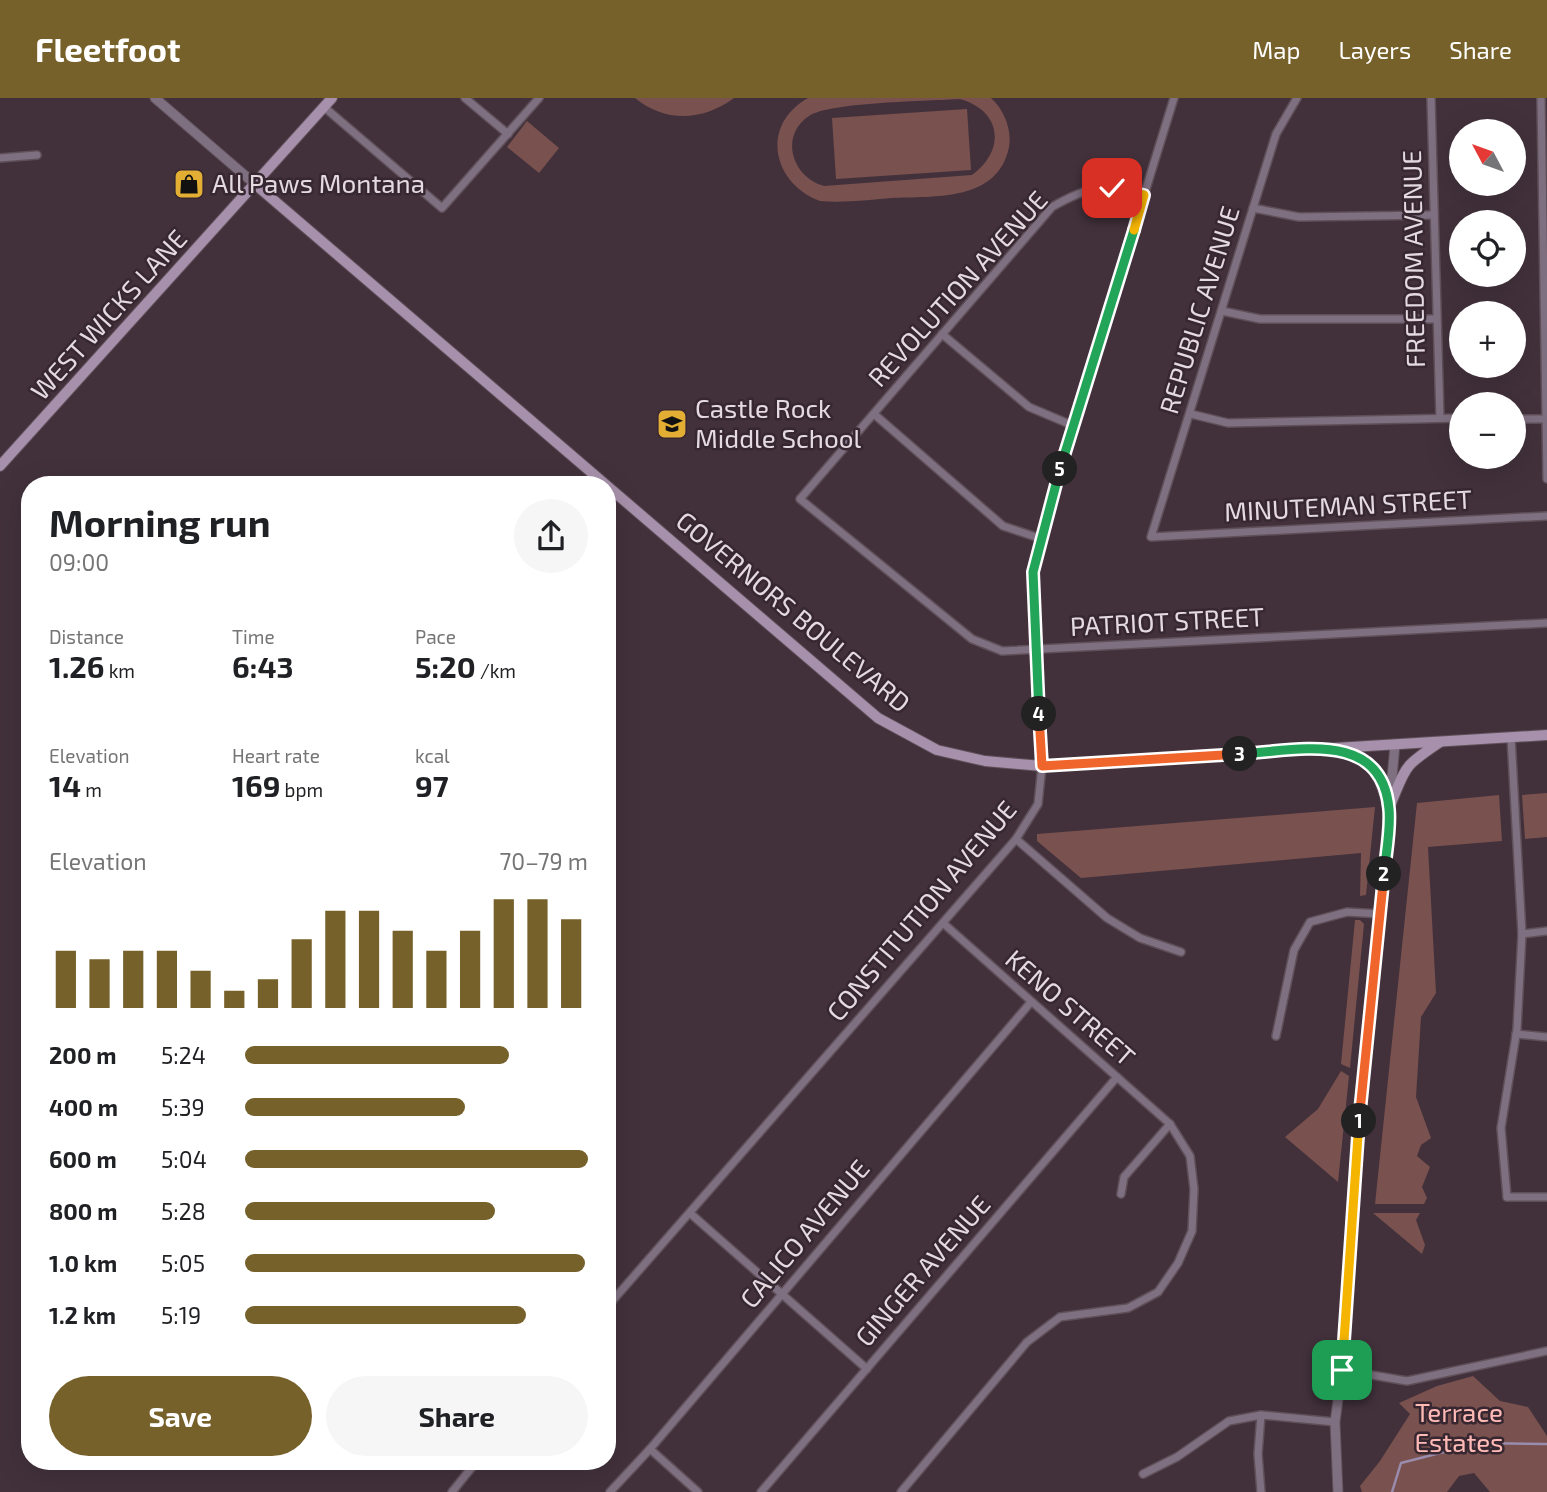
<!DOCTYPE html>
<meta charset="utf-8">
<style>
body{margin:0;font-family:"Exo 2",sans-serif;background:#f6f6f6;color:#202124;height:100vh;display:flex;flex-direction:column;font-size:26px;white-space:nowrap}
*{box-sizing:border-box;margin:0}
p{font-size:23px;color:#757577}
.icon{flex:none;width:38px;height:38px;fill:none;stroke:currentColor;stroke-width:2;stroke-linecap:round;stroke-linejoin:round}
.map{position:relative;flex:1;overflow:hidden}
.panel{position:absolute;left:21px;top:378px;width:595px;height:994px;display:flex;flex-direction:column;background:#fff;border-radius:28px;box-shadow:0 7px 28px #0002}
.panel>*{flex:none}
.needle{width:46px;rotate:311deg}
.buttons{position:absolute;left:1449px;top:21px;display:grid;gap:14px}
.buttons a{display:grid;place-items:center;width:77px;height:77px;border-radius:50%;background:#fff;box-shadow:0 7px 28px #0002;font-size:35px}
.pin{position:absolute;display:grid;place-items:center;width:60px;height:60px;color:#fff;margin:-30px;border-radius:14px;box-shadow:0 4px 10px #0006}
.km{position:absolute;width:35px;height:35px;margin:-18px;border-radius:50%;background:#222;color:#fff;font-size:19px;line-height:35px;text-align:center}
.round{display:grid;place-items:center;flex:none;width:74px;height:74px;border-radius:37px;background:#f6f6f6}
.overview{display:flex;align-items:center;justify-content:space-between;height:119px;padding:0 28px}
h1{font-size:38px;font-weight:700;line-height:52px}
.stats{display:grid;grid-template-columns:repeat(3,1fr);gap:10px;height:119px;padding:7px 28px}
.stats div{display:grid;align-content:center}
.stats b{font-size:30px;font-weight:700}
.stats small{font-size:19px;font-weight:400}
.stats p{font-size:19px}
.chart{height:196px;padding:14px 28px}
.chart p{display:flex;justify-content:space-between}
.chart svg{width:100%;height:126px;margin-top:7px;stroke:#77612b;stroke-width:6}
.action{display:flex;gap:14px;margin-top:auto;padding:14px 28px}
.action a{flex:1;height:80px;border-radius:42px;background:#77612b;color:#fff;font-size:28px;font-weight:700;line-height:80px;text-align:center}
.action a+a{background:#f6f6f6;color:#202124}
ul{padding:0 28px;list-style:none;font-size:23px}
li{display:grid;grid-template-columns:112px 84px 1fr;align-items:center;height:52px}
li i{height:18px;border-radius:9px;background:#77612b}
header{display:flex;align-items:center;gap:42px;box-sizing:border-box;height:98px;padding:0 35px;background:#77612b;color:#fff}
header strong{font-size:33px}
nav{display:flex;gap:38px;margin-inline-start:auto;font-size:24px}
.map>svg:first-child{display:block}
</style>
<header>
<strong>Fleetfoot</strong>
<nav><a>Map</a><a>Layers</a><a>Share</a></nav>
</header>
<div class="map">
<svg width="1547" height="1394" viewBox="0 0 1547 1394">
<rect width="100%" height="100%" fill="#42313b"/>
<g fill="#79514f" fill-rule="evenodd">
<path d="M 635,0 L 734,0 C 703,23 665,25 635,0 Z"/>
<path d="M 808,0 L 991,0 C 1004,12 1012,31 1009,49 C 998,104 934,98 891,100 C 868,102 843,105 820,103 C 772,85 760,27 808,0 ZM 960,1 C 1002,13 1006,52 972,77 L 824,88 C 792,79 779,38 809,18 C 829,4 931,3 960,1 Z"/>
<polygon points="967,11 971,72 836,81 832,20"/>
<polygon points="527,23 559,50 539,75 507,49"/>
<polygon points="1547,695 1547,739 1525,741 1522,697"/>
<polygon points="1499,697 1502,743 1428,749 1436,895 1421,919 1416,999 1431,1040 1421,1047 1417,1058 1430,1069 1422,1089 1427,1100 1424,1106 1375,1106 1417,705"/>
<polygon points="1375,709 1366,797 1360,798 1361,755 1081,780 1037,743 1037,736"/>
<polygon points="1355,822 1360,822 1364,826 1350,970 1341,966"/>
<polygon points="1341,973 1349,978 1338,1084 1285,1039 1318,1011"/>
<polygon points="1373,1115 1420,1115 1416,1122 1425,1147 1422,1156"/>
<polygon points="1473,1278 1500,1303 1528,1309 1547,1338 1547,1394 1490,1394 1474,1375 1459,1378 1447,1394 1362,1394 1360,1388 1380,1363 1410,1316 1399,1305 1437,1288"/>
</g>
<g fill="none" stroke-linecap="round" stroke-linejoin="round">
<polyline stroke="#9a8cad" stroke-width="2.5" points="1392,1394 1401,1365 1479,1345 1547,1346"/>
<g stroke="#5f4f59" stroke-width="10">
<g id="minor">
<polyline points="465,0 508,36"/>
<polyline points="1297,0 1276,36 1151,439 1547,418"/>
<polyline points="1431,0 1440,320"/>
<polyline points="1541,0 1547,381"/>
<polyline points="324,9 442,110 539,0"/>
<polyline points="0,60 37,57"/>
<path d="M 1144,97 C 1102,87 1090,87 1052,109 L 800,401 L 972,541 L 1002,553 L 1547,525"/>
<polyline points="1253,110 1299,119 1434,117"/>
<polyline points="1222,213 1260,221 1435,221"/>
<polyline points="942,236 1029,309 1074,328"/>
<polyline points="874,316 1003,428 1042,441"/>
<polyline points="1191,316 1228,325 1461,320"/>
<polyline points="1514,321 1547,321"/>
<polyline points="1016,741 1107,820 1140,840 1181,854"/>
<polyline points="1522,836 1547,833"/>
<polyline points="1516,936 1547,939"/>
<polyline points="1276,938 1294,852 1310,824 1347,814 1381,816"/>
<polyline points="1121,1096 1124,1079 1170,1026"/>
<polyline points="1507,1099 1501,1030 1517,931 1522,836 1511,639"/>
<polyline points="1507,1099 1547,1099"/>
<polyline points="691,1116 867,1271"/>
<polyline points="607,1209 1016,741 1038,706 1042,668 1033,474 1059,373 1174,0"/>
<polyline points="1342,1272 1407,1283 1547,1253"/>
<polyline points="1261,1317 1258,1356 1261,1394"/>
<polyline points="650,1351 698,1394"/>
<polyline points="1143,1376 1177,1359 1229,1323 1261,1317 1335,1324"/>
<polyline points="452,1394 477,1363"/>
<polyline points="610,1394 650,1351 1031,904"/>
<polyline points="761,1394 1117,979"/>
<polyline points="901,1394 1027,1244 1060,1219 1128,1210 1158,1194 1178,1165 1192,1133 1194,1091 1190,1058 1170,1026 943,825"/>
</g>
</g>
<g stroke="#5f4f59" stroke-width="11">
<g id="tertiary">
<polyline points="155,0 256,87"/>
<path d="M 1338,1394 L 1335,1324 L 1342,1272 C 1352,1063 1376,855 1395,647"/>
</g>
</g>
<g stroke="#5f4f59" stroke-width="12">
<g id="secondary">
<polyline points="256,87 878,620 937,652 985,663 1042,668 1547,637"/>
<polyline points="0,368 332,0"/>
<path d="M 1343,651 C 1377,668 1378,675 1389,710"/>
<path d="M 1389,710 C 1407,668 1401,670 1440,644"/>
</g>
</g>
<use href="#minor" stroke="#7f7081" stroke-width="7"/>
<use href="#tertiary" stroke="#7f7081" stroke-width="9"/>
<use href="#secondary" stroke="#a790ab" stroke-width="10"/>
</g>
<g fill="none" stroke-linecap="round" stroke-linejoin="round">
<g stroke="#fff" stroke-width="14">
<polyline id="split-1" points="1342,1272 1359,1023"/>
</g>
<g stroke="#fff" stroke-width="14">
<polyline id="split-2" points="1359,1023 1384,776"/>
</g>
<g stroke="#fff" stroke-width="14">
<path id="split-3" d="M 1240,656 C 1295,653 1382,630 1389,711 C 1391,731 1386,755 1384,776"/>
</g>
<g stroke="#fff" stroke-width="14">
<polyline id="split-4" points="1039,616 1042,668 1240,656"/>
</g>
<g stroke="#fff" stroke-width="14">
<polyline id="split-5" points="1039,616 1033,474 1060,371"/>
</g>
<g stroke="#fff" stroke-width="14">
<polyline id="split-6" points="1060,371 1134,132"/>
</g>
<g stroke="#fff" stroke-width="14">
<polyline id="split-7" points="1112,90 1144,97 1134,132"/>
</g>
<use href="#split-1" stroke="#f5b400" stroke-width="9"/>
<use href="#split-2" stroke="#f0652b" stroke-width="9"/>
<use href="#split-3" stroke="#22a559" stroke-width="9"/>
<use href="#split-4" stroke="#f0652b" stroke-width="9"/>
<use href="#split-5" stroke="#22a559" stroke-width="9"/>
<use href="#split-6" stroke="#22a559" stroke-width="9"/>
<use href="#split-7" stroke="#f5b400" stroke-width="9"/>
</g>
<defs>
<g id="shop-square" transform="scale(1.575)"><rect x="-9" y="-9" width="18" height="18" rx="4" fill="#e2af34" stroke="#372731"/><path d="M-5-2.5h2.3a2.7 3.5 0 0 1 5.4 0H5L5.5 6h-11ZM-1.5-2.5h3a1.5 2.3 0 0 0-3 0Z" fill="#111"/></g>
<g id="school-square" transform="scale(1.575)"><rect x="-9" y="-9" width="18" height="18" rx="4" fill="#e2af34" stroke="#372731"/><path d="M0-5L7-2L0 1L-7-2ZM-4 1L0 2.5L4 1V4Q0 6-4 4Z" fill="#111"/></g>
</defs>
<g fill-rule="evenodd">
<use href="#shop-square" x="189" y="86"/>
<use href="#school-square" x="672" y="326"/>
</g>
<g text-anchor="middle" stroke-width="5" stroke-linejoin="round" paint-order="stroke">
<g font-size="26" fill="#e5dae0" stroke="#372731" text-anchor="start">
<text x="212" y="95">All Paws Montana</text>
<text x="695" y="320">Castle Rock<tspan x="695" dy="30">Middle School</tspan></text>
</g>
<g font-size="26" fill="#e5dae0" stroke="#372731">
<text transform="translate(1414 161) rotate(-91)" y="9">FREEDOM AVENUE</text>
<text transform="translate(958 191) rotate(-48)" y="9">REVOLUTION AVENUE</text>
<text transform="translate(1200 212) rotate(-73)" y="9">REPUBLIC AVENUE</text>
<text transform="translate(109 217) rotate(-48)" y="9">WEST WICKS LANE</text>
<text transform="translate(1348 408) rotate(-3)" y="9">MINUTEMAN STREET</text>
<text transform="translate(793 514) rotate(40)" y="9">GOVERNORS BOULEVARD</text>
<text transform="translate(1167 524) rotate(-3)" y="9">PATRIOT STREET</text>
<text transform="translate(922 813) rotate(-50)" y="9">CONSTITUTION AVENUE</text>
<text transform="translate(1070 910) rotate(41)" y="9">KENO STREET</text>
<text transform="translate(805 1136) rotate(-50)" y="9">CALICO AVENUE</text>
<text transform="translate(923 1173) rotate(-49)" y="9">GINGER AVENUE</text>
</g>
<g font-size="26" fill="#ffbab6" stroke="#372731">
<text x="1459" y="1324">Terrace<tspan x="1459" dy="30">Estates</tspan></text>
</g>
</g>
</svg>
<div class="buttons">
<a><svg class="needle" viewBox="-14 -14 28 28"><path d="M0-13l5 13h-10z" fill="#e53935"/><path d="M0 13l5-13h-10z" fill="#757577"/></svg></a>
<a><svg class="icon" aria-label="locate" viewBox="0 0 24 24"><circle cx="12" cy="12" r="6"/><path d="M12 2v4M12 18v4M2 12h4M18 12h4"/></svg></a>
<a>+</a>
<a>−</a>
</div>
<div class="pin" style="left:1342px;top:1272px;background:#1e9e55"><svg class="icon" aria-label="arrive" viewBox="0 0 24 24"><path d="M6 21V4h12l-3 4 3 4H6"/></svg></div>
<div class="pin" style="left:1112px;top:90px;background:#d93025"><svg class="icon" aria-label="check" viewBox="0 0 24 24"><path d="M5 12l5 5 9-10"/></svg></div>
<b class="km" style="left:1359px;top:1023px">1</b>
<b class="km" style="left:1384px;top:776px">2</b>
<b class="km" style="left:1240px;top:656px">3</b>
<b class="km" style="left:1039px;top:616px">4</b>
<b class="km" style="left:1060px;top:371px">5</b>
<section class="panel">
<div class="overview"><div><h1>Morning run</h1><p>09:00</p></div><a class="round"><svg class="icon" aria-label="share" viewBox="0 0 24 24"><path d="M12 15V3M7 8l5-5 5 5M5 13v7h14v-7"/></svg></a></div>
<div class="stats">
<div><p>Distance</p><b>1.26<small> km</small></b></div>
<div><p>Time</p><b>6:43</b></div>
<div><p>Pace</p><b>5:20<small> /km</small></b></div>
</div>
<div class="stats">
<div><p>Elevation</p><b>14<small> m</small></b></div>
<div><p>Heart rate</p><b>169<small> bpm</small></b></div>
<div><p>kcal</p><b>97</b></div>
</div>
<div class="chart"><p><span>Elevation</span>70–79 m</p>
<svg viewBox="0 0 160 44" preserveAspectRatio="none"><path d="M5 44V24M15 44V27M25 44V24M35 44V24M45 44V31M55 44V38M65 44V34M75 44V20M85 44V10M95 44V10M105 44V17M115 44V24M125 44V17M135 44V6M145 44V6M155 44V13"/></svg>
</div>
<ul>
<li><b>200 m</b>5:24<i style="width:77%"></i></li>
<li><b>400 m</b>5:39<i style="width:64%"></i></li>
<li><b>600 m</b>5:04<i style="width:100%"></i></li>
<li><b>800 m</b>5:28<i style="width:73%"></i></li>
<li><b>1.0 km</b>5:05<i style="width:99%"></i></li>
<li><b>1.2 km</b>5:19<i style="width:82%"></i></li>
</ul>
<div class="action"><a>Save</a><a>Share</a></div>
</section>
</div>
